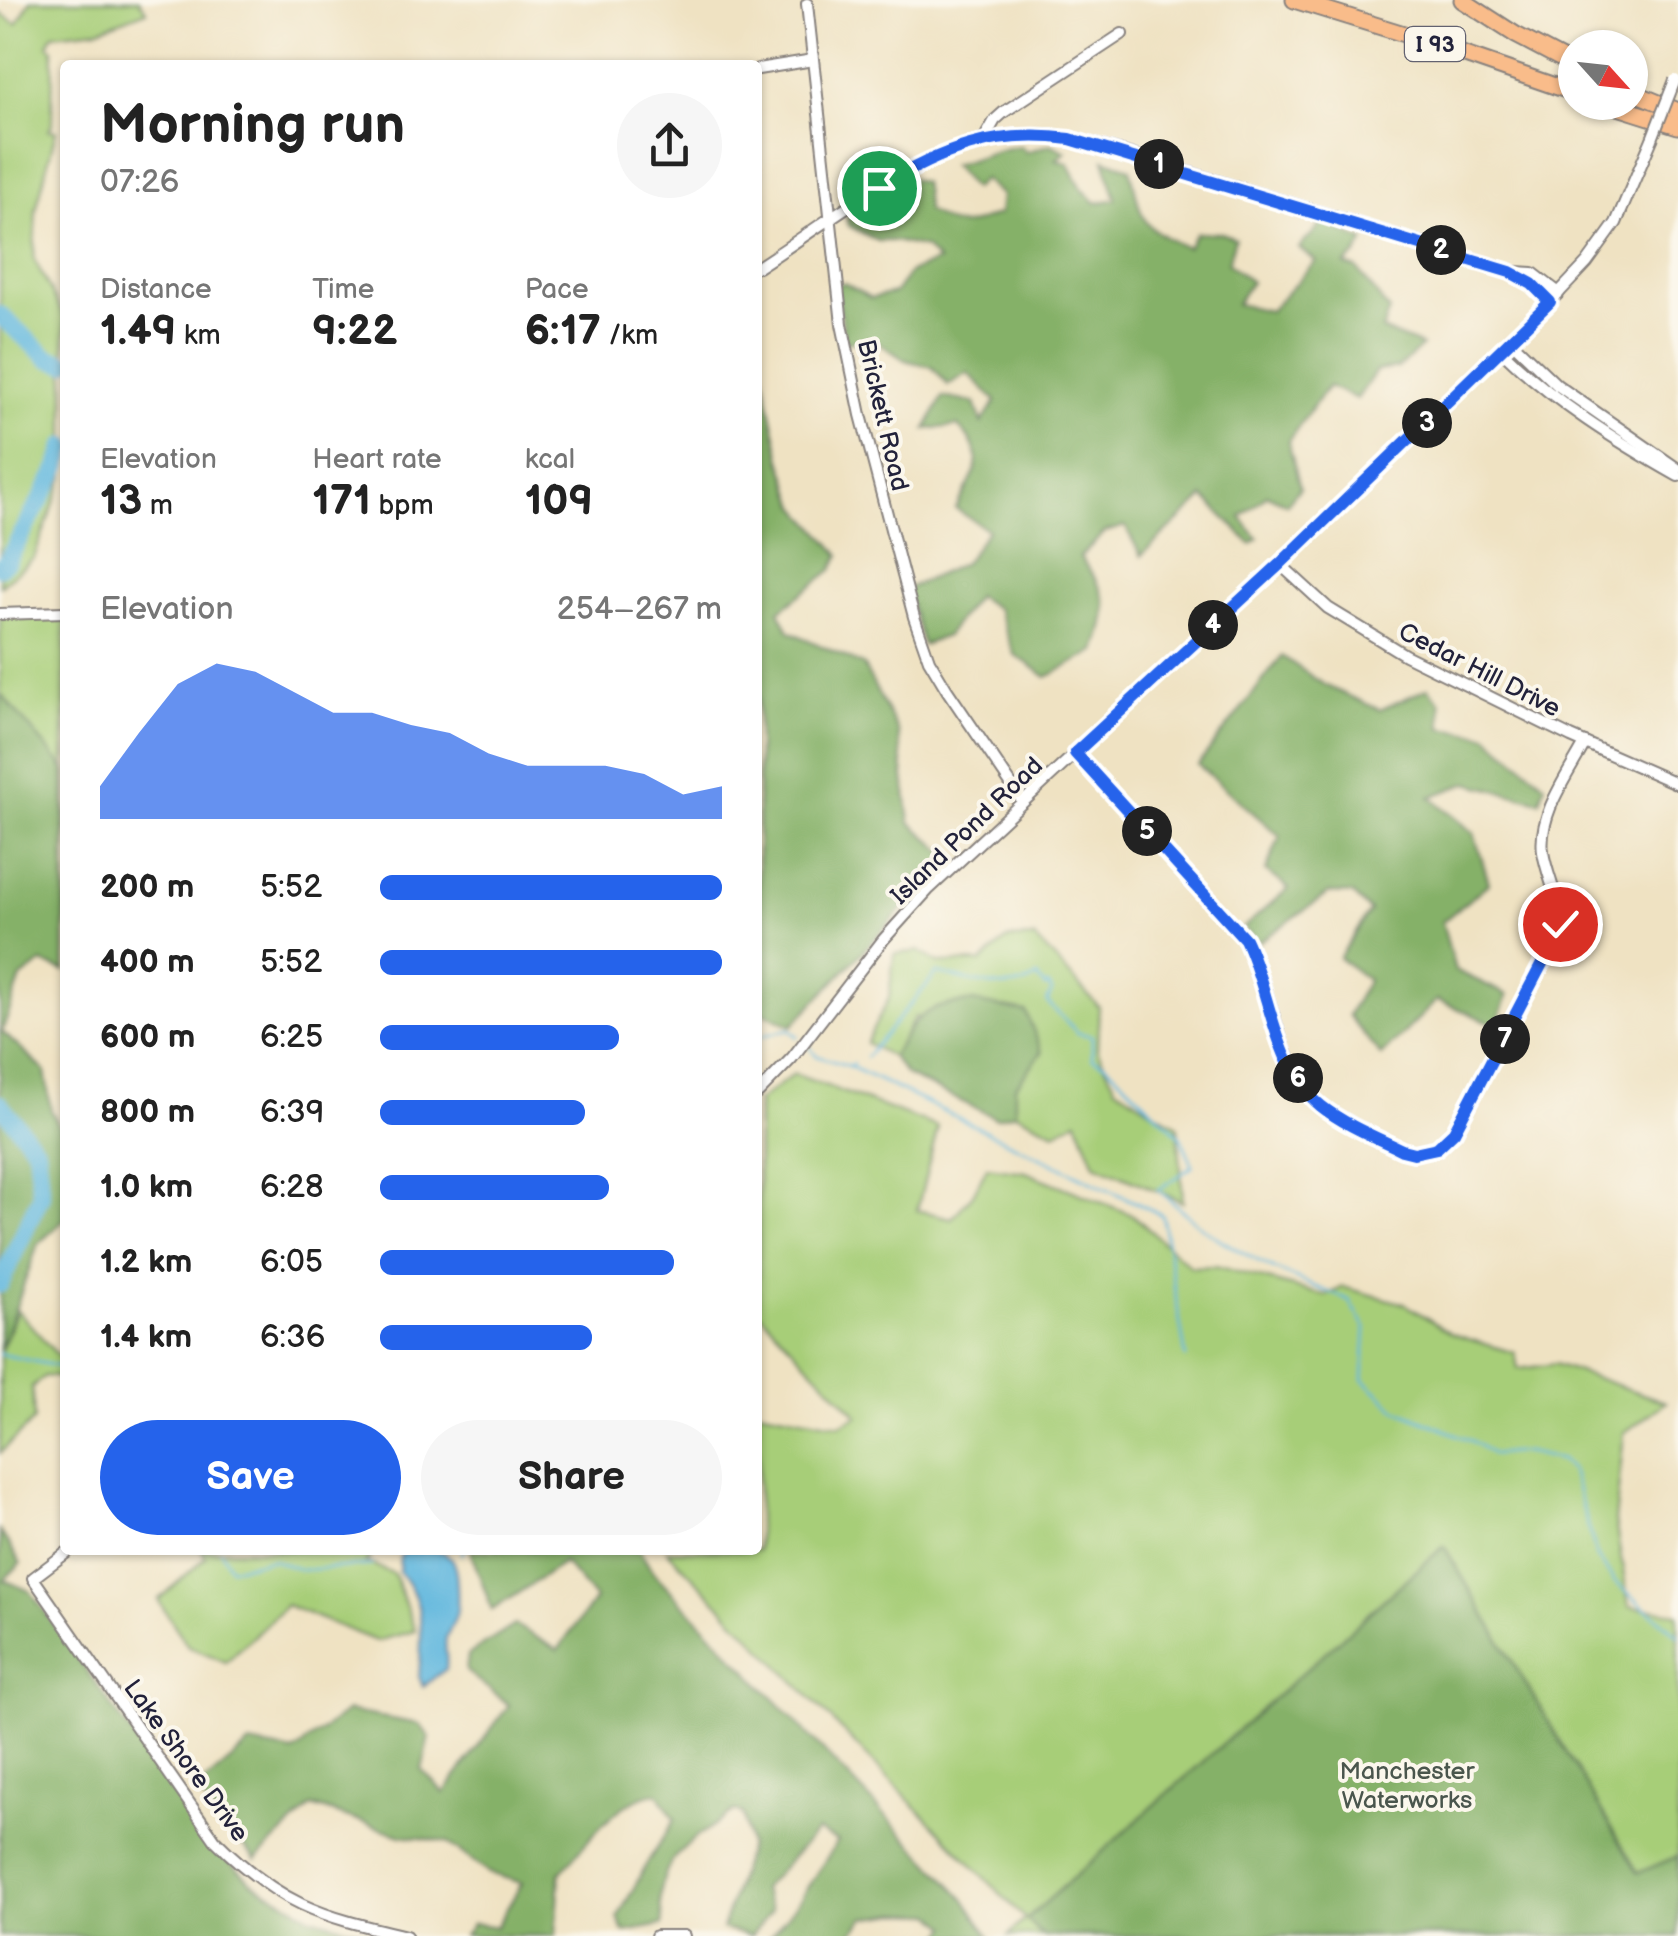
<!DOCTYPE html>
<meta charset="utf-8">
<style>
body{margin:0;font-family:"Balsamiq Sans",sans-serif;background:#f6f6f6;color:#222;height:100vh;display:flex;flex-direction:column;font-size:38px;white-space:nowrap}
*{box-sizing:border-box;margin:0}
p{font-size:32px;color:#767676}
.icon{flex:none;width:55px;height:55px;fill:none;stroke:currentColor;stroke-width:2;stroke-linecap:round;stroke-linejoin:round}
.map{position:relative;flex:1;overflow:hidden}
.side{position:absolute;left:60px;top:60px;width:702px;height:1495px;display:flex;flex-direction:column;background:#fff;border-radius:10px;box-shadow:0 2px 8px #0004}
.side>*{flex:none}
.needle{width:65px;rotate:117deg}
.buttons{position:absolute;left:1558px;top:30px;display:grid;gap:20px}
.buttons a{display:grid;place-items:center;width:90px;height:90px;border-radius:50%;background:#fff;box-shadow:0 2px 8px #0004;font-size:50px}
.pin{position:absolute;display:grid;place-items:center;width:85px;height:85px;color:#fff;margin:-42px;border:5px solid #fff;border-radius:50%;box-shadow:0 2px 10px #0007}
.km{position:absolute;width:50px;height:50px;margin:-25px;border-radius:50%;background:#222;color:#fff;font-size:28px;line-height:50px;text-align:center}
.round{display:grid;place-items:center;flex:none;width:105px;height:105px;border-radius:52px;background:#f6f6f6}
.head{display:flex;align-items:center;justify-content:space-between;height:170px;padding:0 40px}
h1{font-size:55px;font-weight:700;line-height:75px}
.metrics{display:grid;grid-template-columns:repeat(3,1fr);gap:15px;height:170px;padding:10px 40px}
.metrics div{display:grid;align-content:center}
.metrics b{font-size:42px;font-weight:700}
.metrics small{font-size:28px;font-weight:400}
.metrics p{font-size:28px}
.chart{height:280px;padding:20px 40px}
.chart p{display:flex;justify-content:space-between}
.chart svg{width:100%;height:180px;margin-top:10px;fill:#2563eb;opacity:.7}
.primary-button{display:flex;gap:20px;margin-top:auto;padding:20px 40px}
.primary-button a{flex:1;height:115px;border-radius:60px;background:#2563eb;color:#fff;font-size:40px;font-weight:700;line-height:115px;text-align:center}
.primary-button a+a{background:#f6f6f6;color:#222}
ul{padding:0 40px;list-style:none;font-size:32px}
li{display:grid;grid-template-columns:160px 120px 1fr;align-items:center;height:75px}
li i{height:25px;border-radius:12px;background:#2563eb}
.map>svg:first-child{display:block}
</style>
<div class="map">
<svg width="1678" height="1936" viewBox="0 0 1678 1936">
<rect width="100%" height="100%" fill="#fbf7ec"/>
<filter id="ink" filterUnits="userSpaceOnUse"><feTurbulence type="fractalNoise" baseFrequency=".01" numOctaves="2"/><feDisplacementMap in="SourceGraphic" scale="20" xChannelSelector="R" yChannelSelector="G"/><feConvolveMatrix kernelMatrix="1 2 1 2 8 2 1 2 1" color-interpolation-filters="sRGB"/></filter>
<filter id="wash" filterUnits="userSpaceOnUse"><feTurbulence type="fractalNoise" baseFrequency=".0048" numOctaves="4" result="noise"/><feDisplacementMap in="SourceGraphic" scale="40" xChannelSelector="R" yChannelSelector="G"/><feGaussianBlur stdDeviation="2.25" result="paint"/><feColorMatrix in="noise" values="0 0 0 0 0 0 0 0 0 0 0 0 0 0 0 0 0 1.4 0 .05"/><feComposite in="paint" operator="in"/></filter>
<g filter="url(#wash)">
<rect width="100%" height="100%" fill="#efe2c2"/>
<g fill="#a7ce78" stroke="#64785a" stroke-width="2.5">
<polygon points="31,0 139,0 147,11 99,29 53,34 48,45 53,49 52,125 49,130 56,131 36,210 34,259 65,318 65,474 34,558 0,586 0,13 17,24"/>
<polygon points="65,615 65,901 0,919 0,617"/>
<polygon points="1035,938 1099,1007 1097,1049 1116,1087 1178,1126 1183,1202 1095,1164 1077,1120 1055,1132 1015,1113 1014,1087 1042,1052 915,1017 892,1057 866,1043 889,998 894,954 919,951 938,963 982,962 1007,939"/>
<polygon points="794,1074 938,1127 917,1210 952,1218 973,1194 987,1167 1026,1172 1133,1215 1191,1267 1216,1266 1326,1296 1343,1287 1405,1304 1452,1334 1515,1353 1518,1369 1555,1364 1666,1402 1624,1433 1615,1521 1629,1606 1678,1613 1678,1936 1008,1936 1025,1919 667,1550 758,1550 758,1410 840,1425 858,1416 758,1311 758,1101"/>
<polygon points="17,1310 60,1358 65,1359 65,1378 45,1376 32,1387 34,1420 0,1453 0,1352"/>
<polygon points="201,1550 376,1550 366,1562 394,1574 415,1631 376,1641 286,1605 226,1662 188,1646 158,1600 206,1557"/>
</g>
<g fill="#85b168" stroke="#546a52" stroke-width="2.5">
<path d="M 1051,144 L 1066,152 L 1056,160 L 1068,163 L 1083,190 L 1096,203 L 1116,199 L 1104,159 L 1130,168 C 1143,220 1136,224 1187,248 L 1196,233 L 1222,233 L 1235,238 L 1228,263 L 1251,282 L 1236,304 L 1270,311 L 1316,261 L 1299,248 L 1323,222 L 1364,241 L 1356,255 L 1345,265 L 1357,269 L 1389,311 L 1382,330 L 1422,346 L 1398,368 L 1376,371 L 1357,399 L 1328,386 L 1288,441 L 1300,488 L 1287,504 L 1267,495 L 1241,517 L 1258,539 L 1251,544 L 1204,497 L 1141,556 L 1125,526 L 1105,532 L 1080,557 C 1109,597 1112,605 1096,651 L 1047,677 L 1014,654 L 997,609 L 977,596 L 946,636 L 923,645 L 906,589 L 964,563 L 988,530 L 956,509 C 974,473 991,459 958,426 L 926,429 L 943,397 L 975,403 L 982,423 L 996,401 L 968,373 L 948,385 L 932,367 L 905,360 L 872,338 L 845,342 L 836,284 L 844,283 L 871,298 L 895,293 L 910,272 L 938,261 L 925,248 L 895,241 L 878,241 L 848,225 L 847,217 L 908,178 L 923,182 L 927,211 C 963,233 962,226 999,214 L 1001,195 L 983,179 L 973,189 L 952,165 C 976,160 995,148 1021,146 L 1026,152 Z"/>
<polygon points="758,351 781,459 797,506 840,555 832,570 779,611 789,631 863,665 898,731 910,822 951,858 792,1026 758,1010"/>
<polygon points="1282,656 1324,685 1380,710 1428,688 1441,703 1442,728 1487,735 1545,784 1540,801 1468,783 1430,797 1474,833 1489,883 1442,922 1455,970 1508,995 1497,1025 1437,1000 1381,1056 1348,1015 1368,980 1339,958 1370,911 1352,894 1329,893 1259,942 1243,928 1289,888 1266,871 1280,836 1198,765"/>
<polygon points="0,693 65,769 65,971 42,963 21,978 2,1032 45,1071 51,1110 65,1136 65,1219 38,1244 0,1352"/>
<path d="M 974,1002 L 1026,1012 L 1042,1052 L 1015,1087 L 1015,1113 L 996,1118 L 906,1075 L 892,1057 C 916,1016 923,1005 974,1002 Z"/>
<polygon points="0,1531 21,1563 4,1580 30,1591 209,1843 253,1883 312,1917 380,1936 0,1936"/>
<polygon points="1444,1546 1638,1873 1678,1856 1678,1936 1044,1936 1026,1920"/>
<path d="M 470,1550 L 639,1550 L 653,1572 L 964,1898 L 989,1936 L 942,1936 L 949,1926 L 933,1914 L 898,1913 L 865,1918 L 850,1936 L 770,1936 L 795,1906 L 838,1841 L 817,1831 L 762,1889 L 771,1910 L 751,1936 L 722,1929 L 749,1846 L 743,1814 L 735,1811 C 687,1844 650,1860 663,1925 L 624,1932 L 618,1917 L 649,1860 L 675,1820 L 658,1793 C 617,1797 586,1845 560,1873 L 556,1936 L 464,1935 L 473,1923 L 496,1927 L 522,1883 L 489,1873 L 447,1842 L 401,1835 L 312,1806 L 256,1860 L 195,1791 L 250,1744 L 294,1752 L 347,1711 L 419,1724 L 430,1737 L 422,1770 L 444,1793 L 509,1705 L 466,1671 L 468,1655 L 515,1625 L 558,1650 L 595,1599 L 564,1563 L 492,1610 Z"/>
</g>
<path fill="#62b8de" stroke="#426d8c" stroke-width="2.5" d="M 407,1552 C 439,1550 455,1545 457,1583 C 457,1594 459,1605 456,1615 C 454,1623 449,1630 446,1638 C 444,1647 448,1659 446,1669 L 423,1686 L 419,1677 C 421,1641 428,1601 399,1573 L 400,1556 Z"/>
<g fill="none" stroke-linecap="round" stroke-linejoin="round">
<g stroke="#62b8de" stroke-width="2.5">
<polyline points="758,1037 789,1029 798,1037"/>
<polyline points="809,1046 817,1056 849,1066 853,1064"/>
<path d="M 866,1057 L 937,973 C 966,979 1012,997 1037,977 L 1045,987 L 1048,985 L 1052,991 L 1047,1002 L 1078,1033 L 1092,1036 L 1092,1058 L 1106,1064 L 1181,1137 L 1193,1166 L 1158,1190 C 1175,1203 1190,1219 1207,1231 C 1252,1261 1299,1281 1349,1300 L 1366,1328 L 1363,1379 L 1397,1410 L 1474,1442 L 1493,1455 L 1526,1452 L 1561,1460 L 1572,1471 L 1597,1557 L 1615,1582 L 1678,1635"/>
<polyline points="849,1066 1162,1215 1186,1358"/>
<polyline points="0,1354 65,1368"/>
<polyline points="220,1550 230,1568 272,1560 302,1570 372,1565"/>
<polyline points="461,1554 464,1550"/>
</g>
<g stroke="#62b8de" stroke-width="18">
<polyline points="0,315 48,358 65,363"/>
<polyline points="0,567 7,561 59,467 65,446"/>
<polyline points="0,1104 36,1149 41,1195 0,1284"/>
</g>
</g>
</g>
<g filter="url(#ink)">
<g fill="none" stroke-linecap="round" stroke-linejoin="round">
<g stroke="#88827e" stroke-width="14">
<g id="minor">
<polyline points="807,4 842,324 861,415 914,617 929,660 947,690 1023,802"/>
<polyline points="758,69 813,60"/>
<polyline points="983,141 995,120 1004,112 1122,34"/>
<path d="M 758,267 C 850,208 940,126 1057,137 C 1081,140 1103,147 1126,153 L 1510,271 L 1532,284 L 1550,302"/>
<polyline points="1516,272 1533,273 1559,293"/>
<polyline points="1511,341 1557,385 1678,469"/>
<path d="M 1502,351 C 1554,402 1615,440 1678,476"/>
<polyline points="1280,564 1328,608 1405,655 1571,737 1678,784"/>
<polyline points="0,614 65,612"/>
<path d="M 1075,753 L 1245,939 L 1263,982 L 1284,1048 L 1305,1089 L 1322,1106 L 1341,1118 L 1402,1151 L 1414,1153 L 1437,1148 L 1455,1132 L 1557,935 C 1564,904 1548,882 1543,852 C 1538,814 1568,775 1585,743"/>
<polyline points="758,1093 792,1058 883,940 929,889 1280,564 1550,302 1587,263 1616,223 1652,139"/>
<path d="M 70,1550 L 33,1578 L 215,1840 C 279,1904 319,1916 406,1936"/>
<polyline points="656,1936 684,1936"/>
</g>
</g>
<g stroke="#88827e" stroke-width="19">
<g id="highway">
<polyline points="1294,0 1404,34 1575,93"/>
<polyline points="1462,0 1516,35 1575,66"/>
<polyline points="1630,91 1678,111"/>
<polyline points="1602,102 1678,126"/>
</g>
</g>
<use href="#minor" stroke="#fff" stroke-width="10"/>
<use href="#highway" stroke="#f9bc8a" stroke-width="15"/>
<g stroke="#88827e" stroke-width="14" stroke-linecap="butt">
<polyline id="minor-bridge" points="1652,139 1675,80"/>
</g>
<use href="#minor-bridge" stroke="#fff" stroke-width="10"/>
</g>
</g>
<g fill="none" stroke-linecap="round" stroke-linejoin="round" filter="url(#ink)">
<g stroke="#fff" stroke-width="20">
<path id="route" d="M 879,188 C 942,149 995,129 1070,139 L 1510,272 L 1532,284 L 1550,302 L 1280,564 L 1075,753 L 1245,939 C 1271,992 1273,1067 1321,1106 C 1345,1125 1375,1137 1402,1150 L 1414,1153 L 1437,1148 L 1454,1132 L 1557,935 L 1560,924"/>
</g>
<use href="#route" stroke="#2563eb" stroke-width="12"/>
</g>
<g text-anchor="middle" stroke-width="8" stroke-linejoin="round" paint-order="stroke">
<rect fill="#fbf7ec" stroke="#636270" stroke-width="2.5" x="1405" y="27" width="60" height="34" rx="8"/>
<g font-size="22" font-weight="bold" fill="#22223b">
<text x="1435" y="52">I 93</text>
</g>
<g font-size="25" fill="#22223b" stroke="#fbf7ec">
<text transform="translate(884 415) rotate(77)" y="9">Brickett Road</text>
<text transform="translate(1480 669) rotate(27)" y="9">Cedar Hill Drive</text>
<text transform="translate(966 830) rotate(-44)" y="9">Island Pond Road</text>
<text transform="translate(187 1760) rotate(54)" y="9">Lake Shore Drive</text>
</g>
<g font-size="25" fill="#4a564d" stroke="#fbf7ec">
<text x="1407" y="1779">Manchester<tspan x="1407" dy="29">Waterworks</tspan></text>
</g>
</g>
</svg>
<div class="buttons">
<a><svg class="needle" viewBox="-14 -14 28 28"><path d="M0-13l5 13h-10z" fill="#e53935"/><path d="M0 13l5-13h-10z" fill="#767676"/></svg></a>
</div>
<div class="pin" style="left:879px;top:188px;background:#1e9e55"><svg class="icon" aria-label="arrive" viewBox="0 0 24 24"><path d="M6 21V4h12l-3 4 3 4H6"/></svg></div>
<div class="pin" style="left:1560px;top:924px;background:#d93025"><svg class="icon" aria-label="check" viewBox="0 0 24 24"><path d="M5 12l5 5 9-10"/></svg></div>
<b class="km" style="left:1159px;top:164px">1</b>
<b class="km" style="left:1441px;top:250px">2</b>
<b class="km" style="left:1427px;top:423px">3</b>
<b class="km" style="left:1213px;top:625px">4</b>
<b class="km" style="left:1147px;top:831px">5</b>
<b class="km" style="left:1298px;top:1078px">6</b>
<b class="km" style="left:1505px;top:1039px">7</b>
<section class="side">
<div class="head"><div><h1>Morning run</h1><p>07:26</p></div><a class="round"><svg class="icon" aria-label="share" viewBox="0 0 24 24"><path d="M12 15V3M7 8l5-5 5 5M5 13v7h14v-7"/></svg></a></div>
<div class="metrics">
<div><p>Distance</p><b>1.49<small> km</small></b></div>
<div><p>Time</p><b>9:22</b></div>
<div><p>Pace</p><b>6:17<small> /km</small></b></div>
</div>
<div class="metrics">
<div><p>Elevation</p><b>13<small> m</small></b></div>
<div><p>Heart rate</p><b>171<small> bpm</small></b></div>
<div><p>kcal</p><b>109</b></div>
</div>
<div class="chart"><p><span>Elevation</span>254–267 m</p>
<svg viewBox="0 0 160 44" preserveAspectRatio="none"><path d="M0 44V36L10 23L20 11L30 6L40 8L50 13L60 18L70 18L80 21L90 23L100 28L110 31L120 31L130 31L140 33L150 38L160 36V44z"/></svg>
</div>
<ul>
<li><b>200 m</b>5:52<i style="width:100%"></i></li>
<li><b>400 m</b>5:52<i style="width:100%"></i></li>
<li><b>600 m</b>6:25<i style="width:70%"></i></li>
<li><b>800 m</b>6:39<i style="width:60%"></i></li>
<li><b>1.0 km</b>6:28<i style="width:67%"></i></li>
<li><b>1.2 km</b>6:05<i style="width:86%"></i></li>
<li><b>1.4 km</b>6:36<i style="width:62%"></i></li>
</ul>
<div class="primary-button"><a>Save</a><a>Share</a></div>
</section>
</div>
